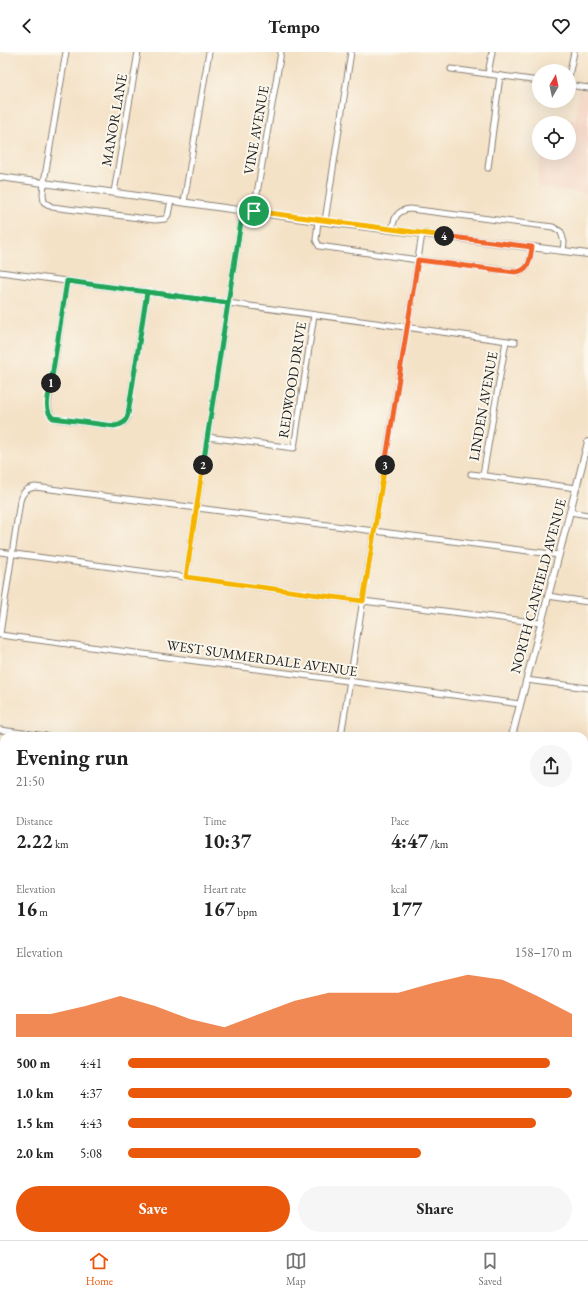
<!DOCTYPE html>
<meta charset="utf-8">
<style>
body{margin:0;font-family:"EB Garamond",serif;background:#f6f6f6;color:#222;height:100vh;display:flex;flex-direction:column;font-size:15px;white-space:nowrap}
*{box-sizing:border-box;margin:0}
p{font-size:13px;color:#767676}
.icon{flex:none;width:22px;height:22px;fill:none;stroke:currentColor;stroke-width:2;stroke-linecap:round;stroke-linejoin:round}
.map{position:relative;flex:1;overflow:hidden}
.details{position:absolute;left:0px;top:680px;width:588px;height:508px;display:flex;flex-direction:column;background:#fff;border-radius:12px 12px 0 0;box-shadow:0 4px 16px #0002}
.details>*{flex:none}
.needle{width:26px;rotate:9deg}
.buttons{position:absolute;left:532px;top:12px;display:grid;gap:8px}
.buttons a{display:grid;place-items:center;width:44px;height:44px;border-radius:50%;background:#fff;box-shadow:0 4px 16px #0002;font-size:20px}
.pin{position:absolute;display:grid;place-items:center;width:34px;height:34px;color:#fff;margin:-17px;border:2px solid #fff;border-radius:50%;box-shadow:0 1px 4px #0007}
.km{position:absolute;width:20px;height:20px;margin:-10px;border-radius:50%;background:#222;color:#fff;font-size:11px;line-height:20px;text-align:center}
.round{display:grid;place-items:center;flex:none;width:42px;height:42px;border-radius:21px;background:#f6f6f6}
.headline{display:flex;align-items:center;justify-content:space-between;height:68px;padding:0 16px}
h1{font-size:22px;font-weight:700;line-height:30px}
.metrics{display:grid;grid-template-columns:repeat(3,1fr);gap:6px;height:68px;padding:4px 16px}
.metrics div{display:grid;align-content:center}
.metrics b{font-size:20px;font-weight:700}
.metrics small{font-size:11px;font-weight:400}
.metrics p{font-size:11px}
.chart{height:112px;padding:8px 16px}
.chart p{display:flex;justify-content:space-between}
.chart svg{width:100%;height:72px;margin-top:4px;fill:#ea580c;opacity:.7}
.action{display:flex;gap:8px;margin-top:auto;padding:8px 16px}
.action a{flex:1;height:46px;border-radius:24px;background:#ea580c;color:#fff;font-size:16px;font-weight:700;line-height:46px;text-align:center}
.action a+a{background:#f6f6f6;color:#222}
ul{padding:0 16px;list-style:none;font-size:13px}
li{display:grid;grid-template-columns:64px 48px 1fr;align-items:center;height:30px}
li i{height:10px;border-radius:5px;background:#ea580c}
header{display:flex;justify-content:space-between;align-items:center;height:52px;padding:0 16px;background:#fff;font-size:18px;font-weight:700}
.menu{display:flex;justify-content:space-around;align-items:center;height:56px;border-top:1px solid #e0e0e0;background:#fff;font-size:11px;color:#767676}
.menu a{display:grid;justify-items:center;gap:2px}
.menu .selected{color:#ea580c}
.map>svg:first-child{display:block}
</style>
<header><svg class="icon" aria-label="back" viewBox="0 0 24 24"><path d="M15 5l-7 7 7 7"/></svg>Tempo<svg class="icon" aria-label="heart" viewBox="0 0 24 24"><path d="M12 20l-8-8c-3-5 5-10 8-4 3-6 11-1 8 4z"/></svg></header>
<div class="map">
<svg width="588" height="1188" viewBox="0 0 588 1188">
<rect width="100%" height="100%" fill="#fbf7ec"/>
<filter id="ink" filterUnits="userSpaceOnUse"><feTurbulence type="fractalNoise" baseFrequency=".025" numOctaves="2"/><feDisplacementMap in="SourceGraphic" scale="8" xChannelSelector="R" yChannelSelector="G"/><feConvolveMatrix kernelMatrix="1 2 1 2 8 2 1 2 1" color-interpolation-filters="sRGB"/></filter>
<filter id="wash" filterUnits="userSpaceOnUse"><feTurbulence type="fractalNoise" baseFrequency=".012" numOctaves="4" result="noise"/><feDisplacementMap in="SourceGraphic" scale="16" xChannelSelector="R" yChannelSelector="G"/><feGaussianBlur stdDeviation="0.9" result="paint"/><feColorMatrix in="noise" values="0 0 0 0 0 0 0 0 0 0 0 0 0 0 0 0 0 1.4 0 .05"/><feComposite in="paint" operator="in"/></filter>
<g filter="url(#wash)">
<rect width="100%" height="100%" fill="#f4e2c7"/>
<polygon fill="#f4d3c1" points="579,38 588,40 588,142 537,135 541,101 569,101 569,71 545,71 546,65 575,68"/>
</g>
<g filter="url(#ink)">
<g fill="none" stroke-linecap="round" stroke-linejoin="round">
<g stroke="#887f72" stroke-width="7">
<g id="minor">
<polyline points="66,0 44,130 43,142 44,150 52,155 155,168 165,167 168,163 171,148"/>
<polyline points="451,17 539,29"/>
<polyline points="488,22 492,0"/>
<polyline points="569,24 574,0"/>
<polyline points="569,33 588,36"/>
<polyline points="488,116 500,24"/>
<polyline points="114,140 138,0"/>
<polyline points="184,150 209,0"/>
<polyline points="254,159 281,0"/>
<path d="M 318,169 L 316,188 L 319,194 L 418,208 L 520,220 C 530,215 530,206 532,195"/>
<polyline points="325,169 351,0"/>
<path d="M 392,178 C 394,166 397,158 410,157 L 553,175 L 561,180 L 564,190 L 563,199"/>
<polyline points="0,220 515,290"/>
<path d="M 67,229 L 48,352 C 48,359 50,365 57,367 L 114,374 L 123,371 L 127,367 L 147,240"/>
<polyline points="207,385 294,396 314,263"/>
<polyline points="471,422 576,436"/>
<polyline points="483,423 506,289"/>
<polyline points="570,460 588,463"/>
<polyline points="0,500 363,549 541,571"/>
<polyline points="186,525 228,251 243,158"/>
<polyline points="548,544 588,550"/>
<path d="M 0,582 L 20,449 C 22,440 27,436 35,435 L 559,503"/>
<polyline points="0,583 520,652"/>
<polyline points="526,628 588,636"/>
<polyline points="0,678 46,684"/>
<polyline points="341,684 422,182"/>
<polyline points="584,723 588,724"/>
<polyline points="0,766 4,766"/>
<polyline points="584,811 588,811"/>
<polyline points="0,869 4,872"/>
<polyline points="0,950 4,951"/>
<polyline points="584,990 588,990"/>
<polyline points="0,1035 4,1035"/>
<polyline points="584,1063 588,1064"/>
<polyline points="0,1120 4,1120"/>
<polyline points="584,1137 588,1138"/>
<polyline points="367,1184 399,1188"/>
<polyline points="403,1188 403,1184"/>
<polyline points="471,1188 472,1184"/>
</g>
</g>
<g stroke="#887f72" stroke-width="8">
<g id="tertiary">
<polyline points="0,125 318,169 588,202"/>
<polyline points="512,684 588,390"/>
<polyline points="0,822 4,823"/>
<polyline points="584,898 588,898"/>
<polyline points="263,1188 263,1184"/>
</g>
</g>
<use href="#minor" stroke="#fff" stroke-width="5"/>
<use href="#tertiary" stroke="#fff" stroke-width="6"/>
</g>
</g>
<g fill="none" stroke-linecap="round" stroke-linejoin="round" filter="url(#ink)">
<g stroke="#fff" stroke-width="8">
<path id="split-1" d="M 51,331 C 49,342 43,358 53,366 L 114,374 C 122,373 126,370 128,362 L 147,240 L 228,251 L 243,158 L 254,159"/>
</g>
<g stroke="#fff" stroke-width="8">
<polyline id="split-2" points="51,331 67,229 228,251 203,413"/>
</g>
<g stroke="#fff" stroke-width="8">
<polyline id="split-3" points="203,413 186,525 363,549 385,413"/>
</g>
<g stroke="#fff" stroke-width="8">
<path id="split-4" d="M 385,413 L 418,208 L 515,220 C 530,219 530,207 532,195 L 444,184"/>
</g>
<g stroke="#fff" stroke-width="8">
<polyline id="split-5" points="254,159 444,184"/>
</g>
<use href="#split-1" stroke="#22a559" stroke-width="5"/>
<use href="#split-2" stroke="#22a559" stroke-width="5"/>
<use href="#split-3" stroke="#f5b400" stroke-width="5"/>
<use href="#split-4" stroke="#f0652b" stroke-width="5"/>
<use href="#split-5" stroke="#f5b400" stroke-width="5"/>
</g>
<g text-anchor="middle" stroke-width="4" stroke-linejoin="round" paint-order="stroke">
<g font-size="14" fill="#1c1c1c" stroke="#fbf7ec">
<text transform="translate(114 68) rotate(-80)" y="5">MANOR LANE</text>
<text transform="translate(256 78) rotate(-80)" y="5">VINE AVENUE</text>
<text transform="translate(292 328) rotate(-81)" y="5">REDWOOD DRIVE</text>
<text transform="translate(483 354) rotate(-80)" y="5">LINDEN AVENUE</text>
<text transform="translate(538 534) rotate(-75)" y="5">NORTH CANFIELD AVENUE</text>
<text transform="translate(262 606) rotate(8)" y="5">WEST SUMMERDALE AVENUE</text>
</g>
</g>
</svg>
<div class="buttons">
<a><svg class="needle" viewBox="-14 -14 28 28"><path d="M0-13l5 13h-10z" fill="#e53935"/><path d="M0 13l5-13h-10z" fill="#767676"/></svg></a>
<a><svg class="icon" aria-label="locate" viewBox="0 0 24 24"><circle cx="12" cy="12" r="6"/><path d="M12 2v4M12 18v4M2 12h4M18 12h4"/></svg></a>
</div>
<div class="pin" style="left:254px;top:159px;background:#1e9e55"><svg class="icon" aria-label="arrive" viewBox="0 0 24 24"><path d="M6 21V4h12l-3 4 3 4H6"/></svg></div>
<b class="km" style="left:51px;top:331px">1</b>
<b class="km" style="left:203px;top:413px">2</b>
<b class="km" style="left:385px;top:413px">3</b>
<b class="km" style="left:444px;top:184px">4</b>
<section class="details">
<div class="headline"><div><h1>Evening run</h1><p>21:50</p></div><a class="round"><svg class="icon" aria-label="share" viewBox="0 0 24 24"><path d="M12 15V3M7 8l5-5 5 5M5 13v7h14v-7"/></svg></a></div>
<div class="metrics">
<div><p>Distance</p><b>2.22<small> km</small></b></div>
<div><p>Time</p><b>10:37</b></div>
<div><p>Pace</p><b>4:47<small> /km</small></b></div>
</div>
<div class="metrics">
<div><p>Elevation</p><b>16<small> m</small></b></div>
<div><p>Heart rate</p><b>167<small> bpm</small></b></div>
<div><p>kcal</p><b>177</b></div>
</div>
<div class="chart"><p><span>Elevation</span>158–170 m</p>
<svg viewBox="0 0 160 44" preserveAspectRatio="none"><path d="M0 44V30L10 30L20 25L30 19L40 25L50 33L60 38L70 30L80 22L90 17L100 17L110 17L120 11L130 6L140 9L150 19L160 30V44z"/></svg>
</div>
<ul>
<li><b>500 m</b>4:41<i style="width:95%"></i></li>
<li><b>1.0 km</b>4:37<i style="width:100%"></i></li>
<li><b>1.5 km</b>4:43<i style="width:92%"></i></li>
<li><b>2.0 km</b>5:08<i style="width:66%"></i></li>
</ul>
<div class="action"><a>Save</a><a>Share</a></div>
</section>
</div>
<nav class="menu">
<a class="selected"><svg class="icon" aria-label="home" viewBox="0 0 24 24"><path d="M3 11l9-7 9 7M6 9v11h12V9"/></svg>Home</a>
<a><svg class="icon" aria-label="map" viewBox="0 0 24 24"><path d="M3 6l6-2 6 2 6-2v14l-6 2-6-2-6 2zM9 4v14M15 6v14"/></svg>Map</a>
<a><svg class="icon" aria-label="saved" viewBox="0 0 24 24"><path d="M7 4h10v16l-5-4-5 4z"/></svg>Saved</a>
</nav>
